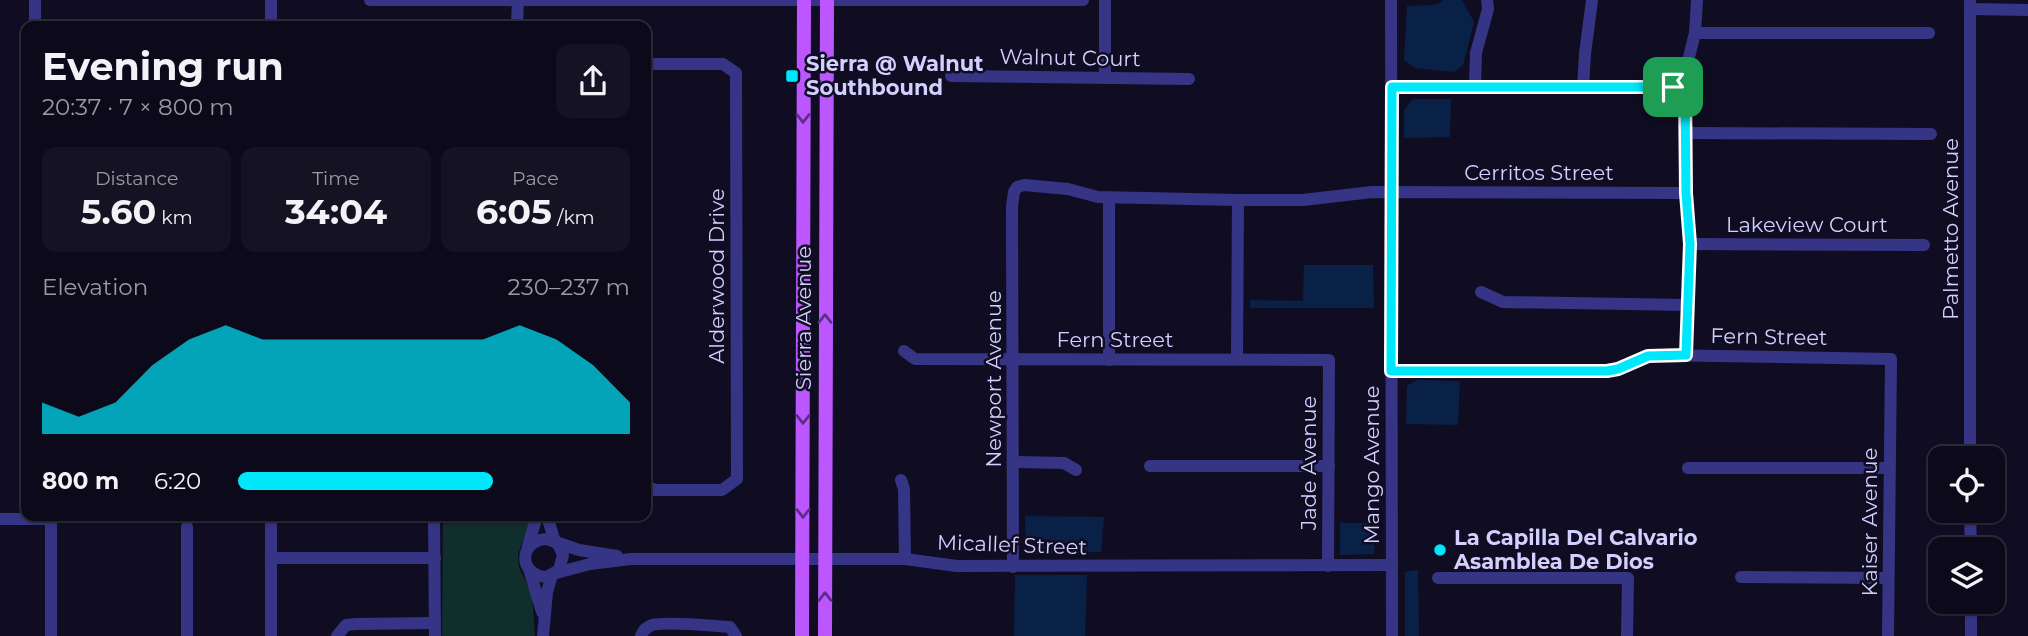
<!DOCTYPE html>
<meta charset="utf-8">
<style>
body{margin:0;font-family:Montserrat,sans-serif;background:#151323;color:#f1f3f6;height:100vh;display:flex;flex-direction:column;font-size:26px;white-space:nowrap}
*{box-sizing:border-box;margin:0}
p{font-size:23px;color:#9a9aa2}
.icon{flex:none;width:38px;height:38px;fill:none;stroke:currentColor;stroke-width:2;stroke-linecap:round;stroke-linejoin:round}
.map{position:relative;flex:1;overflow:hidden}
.drawer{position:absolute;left:21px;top:21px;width:630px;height:500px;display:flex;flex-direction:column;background:#0c0a1a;border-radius:14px;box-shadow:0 2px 5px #0004,0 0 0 2px #2c2b39}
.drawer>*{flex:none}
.controls{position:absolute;left:1928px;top:446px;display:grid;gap:14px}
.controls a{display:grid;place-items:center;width:77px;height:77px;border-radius:14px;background:#0c0a1a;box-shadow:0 2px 5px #0004,0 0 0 2px #2c2b39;font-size:35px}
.pin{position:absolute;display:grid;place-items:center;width:60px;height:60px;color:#fff;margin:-30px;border-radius:14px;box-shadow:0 4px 10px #0006}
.round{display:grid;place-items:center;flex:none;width:74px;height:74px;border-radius:14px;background:#151323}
.summary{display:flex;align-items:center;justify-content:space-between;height:119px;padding:0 21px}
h1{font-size:38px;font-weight:700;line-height:52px}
.stats{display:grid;grid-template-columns:repeat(3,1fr);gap:10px;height:119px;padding:7px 21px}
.stats div{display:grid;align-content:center;border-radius:14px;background:#151323;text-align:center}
.stats b{font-size:35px;font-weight:700}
.stats small{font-size:19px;font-weight:400}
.stats p{font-size:19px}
.chart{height:196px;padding:14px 21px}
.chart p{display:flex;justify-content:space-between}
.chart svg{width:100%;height:126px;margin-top:7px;fill:#00e6fa;opacity:.7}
ul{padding:0 21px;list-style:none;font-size:23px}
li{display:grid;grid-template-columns:112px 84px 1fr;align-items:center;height:52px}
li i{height:18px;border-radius:9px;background:#00e6fa}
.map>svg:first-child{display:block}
</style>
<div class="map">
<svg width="2028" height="636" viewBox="0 0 2028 636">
<rect width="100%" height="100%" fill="#100d23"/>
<polygon fill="#0f2e2c" points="443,516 533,516 518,554 519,567 532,595 535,636 442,636"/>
<g fill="#092146">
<polygon points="1444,0 1462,0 1474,22 1463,65 1454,72 1415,68 1404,60 1407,6 1435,5"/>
<polygon points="1413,99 1451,99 1450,137 1404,138 1404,110"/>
<polygon points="1304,265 1373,265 1374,308 1250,308 1250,300 1303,301"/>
<polygon points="1416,380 1460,381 1458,425 1406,424 1407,386"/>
<polygon points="1025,516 1104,517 1101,552 1032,554 1026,549"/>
<polygon points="1340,523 1375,523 1374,554 1340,555"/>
<polygon points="1418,570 1419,636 1405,636 1405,572"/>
<polygon points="1015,575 1087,575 1085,636 1014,636"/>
</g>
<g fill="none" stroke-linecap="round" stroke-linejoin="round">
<g stroke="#363585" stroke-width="12">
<polyline points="35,0 35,26"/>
<polyline points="271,0 271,26"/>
<polyline points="370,0 1083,0"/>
<polyline points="1105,0 1105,77"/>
<polyline points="1391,0 1392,636"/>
<polyline points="1970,0 1970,458"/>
<polyline points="1970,9 2028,10"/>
<polyline points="517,26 518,0"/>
<polyline points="1695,33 1929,33"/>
<polyline points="646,64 723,64 736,73 737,479 722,490 655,490 646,486"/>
<polyline points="951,76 1189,79"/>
<polyline points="1475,86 1476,53 1488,9 1487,0"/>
<polyline points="1392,87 1685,87"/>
<polyline points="1583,87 1585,54 1592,0"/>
<polyline points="1687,133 1931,134"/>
<polyline points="1690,244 1924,245"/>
<polyline points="1481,292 1503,302 1687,305"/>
<polyline points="904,351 915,359 1329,360 1328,566"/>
<polyline points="1686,355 1690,244 1686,193 1685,87 1687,65 1695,33 1697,0"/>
<polyline points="1237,359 1238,200"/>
<polyline points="1109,360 1109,198"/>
<path d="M 1390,371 L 1607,371 C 1625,368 1638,358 1655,355 L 1891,359 L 1888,636"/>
<polyline points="1013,462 1064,463 1076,470"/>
<polyline points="1150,466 1329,466"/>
<polyline points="1688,468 1889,468"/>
<polyline points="901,480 904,489 905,559"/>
<polyline points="1970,511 1971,550"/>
<polyline points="271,516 271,636"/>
<polyline points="434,516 435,636"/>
<polyline points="547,516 555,542"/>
<polyline points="0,519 51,519"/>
<path d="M 558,544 L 563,555 L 559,570 L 547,577 C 518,576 518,540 547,539 L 579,550 L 617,556"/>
<polyline points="528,546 537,516"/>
<polyline points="271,558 435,558"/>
<polyline points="1013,567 1012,206 1014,192 1017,187 1024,185 1068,189 1098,197 1238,200 1303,200 1372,192 1686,193"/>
<polyline points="529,569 542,612"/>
<polyline points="556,573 590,564 631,559 905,559 957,566 1392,565"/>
<polyline points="1741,577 1888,578"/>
<polyline points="1438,578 1628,578 1627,636"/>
<polyline points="1971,602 1971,636"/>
<polyline points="51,636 51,516"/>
<polyline points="187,636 187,527"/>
<polyline points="337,636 346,625 356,624 435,623"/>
<polyline points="543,636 547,592 552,575"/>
<path d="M 641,636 C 643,631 646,627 652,625 C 668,621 712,626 730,627 L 736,636"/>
</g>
<g stroke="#bc56ff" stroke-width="14">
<polyline points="802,636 804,0"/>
<polyline points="825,636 827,0"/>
</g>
</g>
<defs><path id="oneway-chevron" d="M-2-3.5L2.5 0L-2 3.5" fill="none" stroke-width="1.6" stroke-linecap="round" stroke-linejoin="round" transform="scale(1.75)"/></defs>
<g stroke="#5d2e86">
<use href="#oneway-chevron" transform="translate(803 118) rotate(90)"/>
<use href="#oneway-chevron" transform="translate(825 319) rotate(-90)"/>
<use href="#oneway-chevron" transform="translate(803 419) rotate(90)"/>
<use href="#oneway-chevron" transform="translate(803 513) rotate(90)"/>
<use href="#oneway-chevron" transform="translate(825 597) rotate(-90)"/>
</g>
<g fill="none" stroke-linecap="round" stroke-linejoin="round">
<g stroke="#fff" stroke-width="14">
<polygon id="route" points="1392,87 1685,87 1686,193 1690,244 1686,355 1648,356 1618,369 1607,371 1391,371"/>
</g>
<use href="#route" stroke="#00e6fa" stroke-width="9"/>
</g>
<g fill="#00e6fa" stroke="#100d23" stroke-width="2.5">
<rect x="785" y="69" width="14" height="14" rx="3.5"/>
<circle cx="1440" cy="550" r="7"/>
</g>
<g text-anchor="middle" stroke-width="5" stroke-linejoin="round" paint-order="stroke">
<g font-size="21" fill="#d3cfff" stroke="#100d23">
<text transform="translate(1070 58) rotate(1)" y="7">Walnut Court</text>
<text x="1539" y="180">Cerritos Street</text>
<text x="1807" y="232">Lakeview Court</text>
<text transform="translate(1951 229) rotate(-90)" y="7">Palmetto Avenue</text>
<text transform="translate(717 276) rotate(-90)" y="7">Alderwood Drive</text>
<text transform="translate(804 318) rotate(-90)" y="7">Sierra Avenue</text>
<text transform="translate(1769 337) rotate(1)" y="7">Fern Street</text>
<text x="1115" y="347">Fern Street</text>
<text transform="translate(994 379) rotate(-90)" y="7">Newport Avenue</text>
<text transform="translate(1309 463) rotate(-90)" y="7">Jade Avenue</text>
<text transform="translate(1372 465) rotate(-90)" y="7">Mango Avenue</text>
<text transform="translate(1870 522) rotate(-90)" y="7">Kaiser Avenue</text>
<text transform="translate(1012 545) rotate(2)" y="7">Micallef Street</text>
</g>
<g font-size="21" font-weight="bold" fill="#d3cfff" stroke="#100d23" text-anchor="start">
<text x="806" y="71">Sierra @ Walnut<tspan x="806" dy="24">Southbound</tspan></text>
<text x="1454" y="545">La Capilla Del Calvario<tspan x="1454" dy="24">Asamblea De Dios</tspan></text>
</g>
</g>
</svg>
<div class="controls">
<a><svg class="icon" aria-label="locate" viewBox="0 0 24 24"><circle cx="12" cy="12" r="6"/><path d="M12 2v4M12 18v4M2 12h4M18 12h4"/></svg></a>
<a><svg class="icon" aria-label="layers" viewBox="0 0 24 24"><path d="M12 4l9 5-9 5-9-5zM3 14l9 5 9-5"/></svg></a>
</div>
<div class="pin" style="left:1673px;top:87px;background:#1e9e55"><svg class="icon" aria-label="arrive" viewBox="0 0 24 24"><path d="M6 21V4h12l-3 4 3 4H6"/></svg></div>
<section class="drawer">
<div class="summary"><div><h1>Evening run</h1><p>20:37 · 7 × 800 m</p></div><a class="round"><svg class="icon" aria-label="share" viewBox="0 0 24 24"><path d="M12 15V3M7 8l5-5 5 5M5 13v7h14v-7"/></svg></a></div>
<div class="stats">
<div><p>Distance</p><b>5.60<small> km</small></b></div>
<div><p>Time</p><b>34:04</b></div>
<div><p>Pace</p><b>6:05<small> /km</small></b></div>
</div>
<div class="chart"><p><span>Elevation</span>230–237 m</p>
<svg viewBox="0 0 160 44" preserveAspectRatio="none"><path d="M0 44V33L10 38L20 33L30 20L40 11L50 6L60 11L70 11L80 11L90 11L100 11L110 11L120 11L130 6L140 11L150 20L160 33V44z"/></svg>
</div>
<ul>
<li><b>800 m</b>6:20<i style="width:65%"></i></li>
</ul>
</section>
</div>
